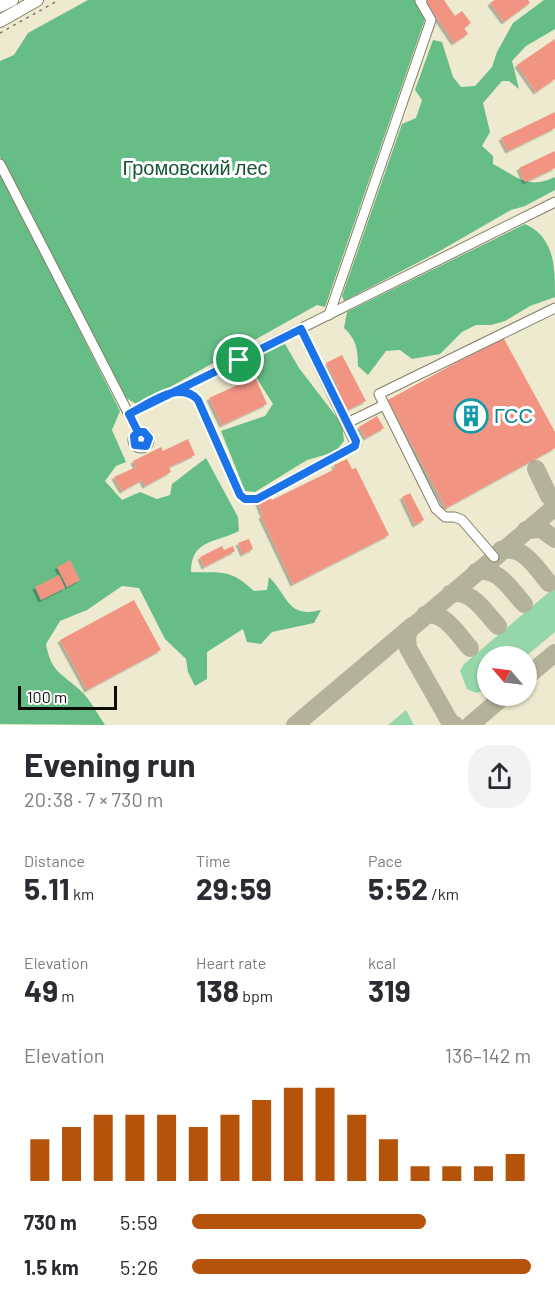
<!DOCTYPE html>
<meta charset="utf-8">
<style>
body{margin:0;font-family:Barlow,sans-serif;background:#f2f2f3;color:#2b2b33;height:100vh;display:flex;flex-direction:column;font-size:22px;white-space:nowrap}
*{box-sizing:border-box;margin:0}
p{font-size:20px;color:#7c7c81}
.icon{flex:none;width:33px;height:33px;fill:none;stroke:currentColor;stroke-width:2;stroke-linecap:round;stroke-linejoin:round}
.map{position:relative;height:725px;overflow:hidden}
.details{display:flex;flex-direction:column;background:#fff;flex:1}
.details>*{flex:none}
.needle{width:39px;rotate:298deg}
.controls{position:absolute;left:477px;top:646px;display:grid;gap:12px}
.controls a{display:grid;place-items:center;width:60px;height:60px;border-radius:50%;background:#fff;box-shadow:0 2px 4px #0004;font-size:30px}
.scale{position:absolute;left:18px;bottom:15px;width:99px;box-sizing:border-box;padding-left:6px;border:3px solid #0d0c04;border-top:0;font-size:16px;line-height:21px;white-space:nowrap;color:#0d0c04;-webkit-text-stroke:4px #fff;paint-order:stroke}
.pin{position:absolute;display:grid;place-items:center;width:51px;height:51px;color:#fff;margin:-26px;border:3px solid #fff;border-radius:50%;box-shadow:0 2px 6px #0007}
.round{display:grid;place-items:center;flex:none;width:63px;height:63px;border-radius:24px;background:#f2f2f3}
.summary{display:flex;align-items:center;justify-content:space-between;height:102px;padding:0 24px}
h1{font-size:33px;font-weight:700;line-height:45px}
.metrics{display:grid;grid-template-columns:repeat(3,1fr);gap:9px;height:102px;padding:6px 24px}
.metrics div{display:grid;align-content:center}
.metrics b{font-size:30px;font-weight:700}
.metrics small{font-size:16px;font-weight:400}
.metrics p{font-size:16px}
.chart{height:168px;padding:12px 24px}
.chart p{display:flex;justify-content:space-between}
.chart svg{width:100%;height:108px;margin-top:6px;stroke:#b45309;stroke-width:6}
ul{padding:0 24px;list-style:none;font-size:20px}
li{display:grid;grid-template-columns:96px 72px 1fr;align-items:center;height:45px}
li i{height:15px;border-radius:8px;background:#b45309}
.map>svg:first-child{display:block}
</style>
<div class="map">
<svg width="555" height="725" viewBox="0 0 555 725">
<defs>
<filter id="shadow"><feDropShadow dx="-2.5" dy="2.5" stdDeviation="0" flood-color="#0004"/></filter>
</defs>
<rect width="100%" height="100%" fill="#eeeacf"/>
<g fill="#95d7aa">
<polygon points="555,587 555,632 525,657 488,657 487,689 476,693 467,689 460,671 464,664"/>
<polygon points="406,710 414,725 388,725"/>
</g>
<g fill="#67bd86">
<polygon points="88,0 416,0 425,19 325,307 317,305 138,405 126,398 0,157 0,61 14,55 28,33"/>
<path d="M 544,0 L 555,0 L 555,29 L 526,46 L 512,61 L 519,89 L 509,81 L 502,81 L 483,103 L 490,132 L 482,146 L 493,156 L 493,164 C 518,177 527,190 555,177 L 555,190 L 525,206 L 511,210 L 438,252 L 344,301 L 342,296 L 402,124 L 416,118 L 422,100 L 415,90 L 433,40 L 442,42 L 453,77 L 461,87 L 475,86 L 492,67 L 497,52 L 513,23 Z"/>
<path d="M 0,171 L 120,411 L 112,430 L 126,462 L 116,466 L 105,481 L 122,500 L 140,492 L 157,499 L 170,495 L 172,484 L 206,458 L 238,517 L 239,531 C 216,543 191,539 191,572 C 221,573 230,568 254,591 L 267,590 L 269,577 C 288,595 287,619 321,610 L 314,623 L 272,632 L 261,644 L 247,642 L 243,629 L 207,652 L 207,679 L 195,686 L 188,672 L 186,659 L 165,639 L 139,588 L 122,586 L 87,610 L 60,621 L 46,644 C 51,673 62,673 81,691 C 89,698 99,716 105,725 L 0,724 Z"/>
<path d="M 525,224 C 555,237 555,268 555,297 L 530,306 L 505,321 L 491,325 L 476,325 L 462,332 L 440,354 L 412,359 L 400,350 L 386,351 L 368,375 L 358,366 C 358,349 356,339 344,328 L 347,312 Z"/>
<polygon points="285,344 299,368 342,424 344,441 335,452 307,460 255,492 245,491 221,431 265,416 273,404 254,374 252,363 270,350"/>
</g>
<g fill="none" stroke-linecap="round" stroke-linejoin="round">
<g stroke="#b5b29c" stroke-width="18">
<polyline points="536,469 549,496 555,501"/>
<polyline points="526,530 541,529 555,539"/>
<path d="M 501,550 C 525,546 535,567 549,583"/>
<path d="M 476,572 C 498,566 511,590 524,604"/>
<path d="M 450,594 C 471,588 485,612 498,626"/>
<path d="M 425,615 C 444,610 459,636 470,648"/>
<polyline points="526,677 555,653"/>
<polyline points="295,725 412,626"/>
<polyline points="455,725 450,722 408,648 407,637 410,629 555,507"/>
<polyline points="470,725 504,696"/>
</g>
</g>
<g fill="#f19482" filter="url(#shadow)">
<polygon points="425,0 444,0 455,16 462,11 471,23 464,28 468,34 454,43"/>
<polygon points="495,0 528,0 530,3 504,22 490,3"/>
<polygon points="555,39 555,79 536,92 517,65"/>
<polygon points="555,112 555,128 508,151 501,138"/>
<polygon points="555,151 555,168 525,182 519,168"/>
<polygon points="503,337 555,432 555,448 446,508 388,400"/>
<polygon points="342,355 366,401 345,411 334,388 338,386 326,363"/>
<polygon points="255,377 267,404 222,425 209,398"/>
<polygon points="377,416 384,428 366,438 359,427"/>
<polygon points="188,439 195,455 169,467 171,472 145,486 142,480 122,491 114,477 136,467 133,461 161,447 163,451"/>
<polygon points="347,459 352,469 356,468 389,535 293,584 261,516 263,515 258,503 270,497 272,500 335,469 334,465"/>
<polygon points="410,493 424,520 415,525 402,497"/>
<polygon points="249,539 253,549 243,554 238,543"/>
<polygon points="222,546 224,550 233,546 235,551 204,567 200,557"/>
<polygon points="70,560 80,580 67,587 57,567"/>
<polygon points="59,575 65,588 41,600 35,587"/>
<polygon points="134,600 161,650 87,690 60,640"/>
</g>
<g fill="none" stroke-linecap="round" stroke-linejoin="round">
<g stroke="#827f67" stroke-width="11">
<g id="minor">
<polyline points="0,164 138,432"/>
<polyline points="329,315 431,20 420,1 422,0"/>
<polyline points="178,390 189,392 198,400 240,495 245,499 257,499 356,445 301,329"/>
<polyline points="129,414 555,202"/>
<polyline points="347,423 384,405"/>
<circle cx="141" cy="440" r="8"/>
<polyline points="494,557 462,520 455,517 445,517 436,509 379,394 555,308"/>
</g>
</g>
<g stroke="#827f67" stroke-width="14">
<g id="major">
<polyline points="0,6 12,0"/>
<polyline points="0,21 37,0"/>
</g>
</g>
<polyline stroke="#7d7b69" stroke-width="1.5" stroke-dasharray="3 4.5" stroke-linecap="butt" points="0,33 59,0"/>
<use href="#minor" stroke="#fff" stroke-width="9"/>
<use href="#major" stroke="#fff" stroke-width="12"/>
</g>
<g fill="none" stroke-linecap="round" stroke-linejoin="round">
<g stroke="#fff" stroke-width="12">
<path id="route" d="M 239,360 L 129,414 L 138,432 L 134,436 L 135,445 L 146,446 L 149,438 L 144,432 L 138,432 L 129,414 C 149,404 180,379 198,400 L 240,495 L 245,499 L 257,499 L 355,446 L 356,441 L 301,329 L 239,360"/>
</g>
<use href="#route" stroke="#1a73e8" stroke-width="8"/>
</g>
<defs>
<g id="building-ring" transform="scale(1.725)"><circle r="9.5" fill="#fff" stroke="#0f9aa8" stroke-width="1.5"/><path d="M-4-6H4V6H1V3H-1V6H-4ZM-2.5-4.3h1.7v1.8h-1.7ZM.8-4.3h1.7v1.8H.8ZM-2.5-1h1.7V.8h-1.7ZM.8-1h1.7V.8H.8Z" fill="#0f9aa8"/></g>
</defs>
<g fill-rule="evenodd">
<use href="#building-ring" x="471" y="416"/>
</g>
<g text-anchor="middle" stroke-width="6" stroke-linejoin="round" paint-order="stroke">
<g font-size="20" fill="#155531" stroke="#fff">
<text x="195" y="175">Громовский лес</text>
</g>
<g font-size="20" fill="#0d838f" stroke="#fff" text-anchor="start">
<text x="494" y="423">ГСС</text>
</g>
</g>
</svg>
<div class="controls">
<a><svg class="needle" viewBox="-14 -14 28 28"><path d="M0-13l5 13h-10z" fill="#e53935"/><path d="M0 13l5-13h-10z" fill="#7c7c81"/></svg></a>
</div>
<div class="scale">100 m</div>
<div class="pin" style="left:239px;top:360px;background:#1e9e55"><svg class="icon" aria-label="arrive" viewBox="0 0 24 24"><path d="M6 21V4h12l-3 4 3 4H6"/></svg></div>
</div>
<section class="details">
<div class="summary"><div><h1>Evening run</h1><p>20:38 · 7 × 730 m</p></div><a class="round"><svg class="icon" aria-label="share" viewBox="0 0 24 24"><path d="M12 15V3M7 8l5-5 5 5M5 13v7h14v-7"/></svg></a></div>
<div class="metrics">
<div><p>Distance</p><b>5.11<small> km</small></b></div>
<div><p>Time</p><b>29:59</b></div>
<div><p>Pace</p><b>5:52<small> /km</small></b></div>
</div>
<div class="metrics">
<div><p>Elevation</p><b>49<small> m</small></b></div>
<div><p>Heart rate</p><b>138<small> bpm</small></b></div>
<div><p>kcal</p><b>319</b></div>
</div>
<div class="chart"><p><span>Elevation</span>136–142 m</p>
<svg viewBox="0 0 160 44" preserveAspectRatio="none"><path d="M5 44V27M15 44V22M25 44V17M35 44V17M45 44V17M55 44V22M65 44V17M75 44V11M85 44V6M95 44V6M105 44V17M115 44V27M125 44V38M135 44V38M145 44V38M155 44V33"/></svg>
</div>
<ul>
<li><b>730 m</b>5:59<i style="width:69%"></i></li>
<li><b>1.5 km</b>5:26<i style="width:100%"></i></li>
</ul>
</section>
